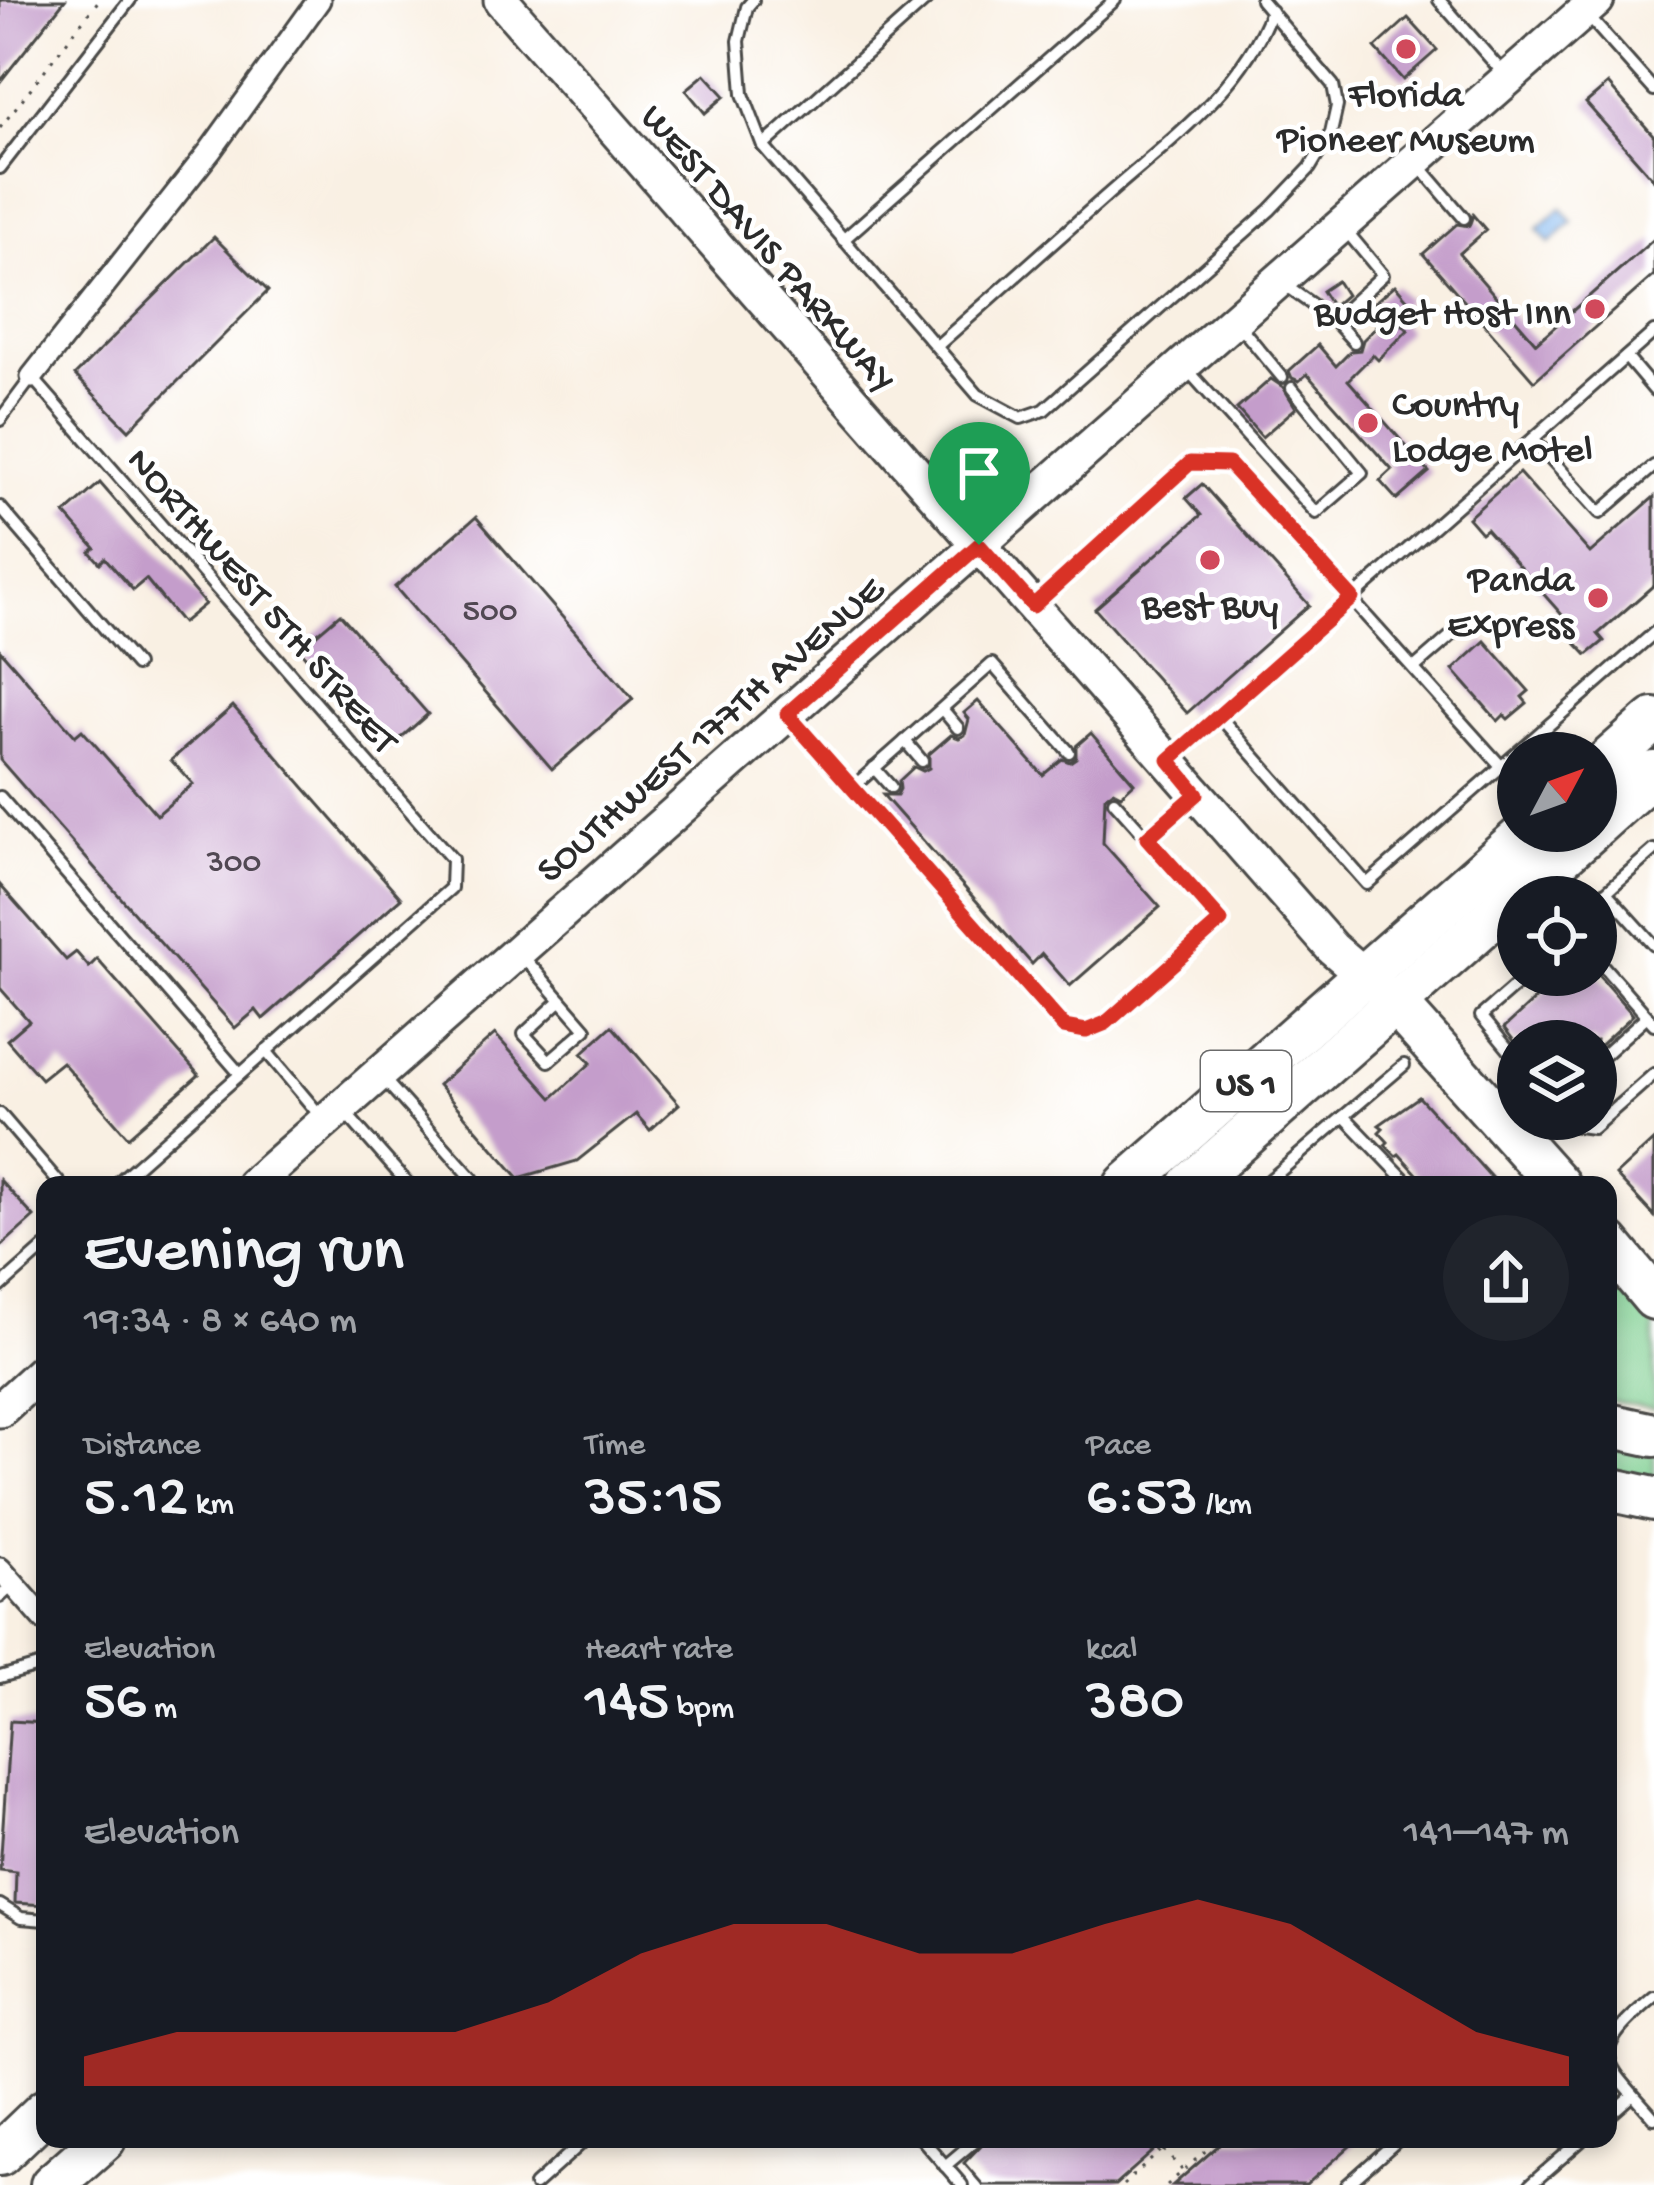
<!DOCTYPE html>
<meta charset="utf-8">
<style>
body{margin:0;font-family:"Gochi Hand",sans-serif;background:#20242c;color:#f1f3f6;height:100vh;display:flex;flex-direction:column;font-size:45px;white-space:nowrap}
*{box-sizing:border-box;margin:0}
p{font-size:39px;color:#9ea1a6}
.icon{flex:none;width:66px;height:66px;fill:none;stroke:currentColor;stroke-width:2;stroke-linecap:round;stroke-linejoin:round}
.map{position:relative;flex:1;overflow:hidden}
.details{position:absolute;left:36px;top:1176px;width:1581px;height:972px;display:flex;flex-direction:column;background:#171b24;border-radius:24px;box-shadow:0 6px 18px #0003}
.details>*{flex:none}
.needle{width:78px;rotate:49deg}
.buttons{position:absolute;left:1497px;top:732px;display:grid;gap:24px}
.buttons a{display:grid;place-items:center;width:120px;height:120px;border-radius:50%;background:#171b24;box-shadow:0 6px 18px #0003;font-size:60px}
.pin{position:absolute;display:grid;place-items:center;width:102px;height:102px;color:#fff;margin:-123px -51px;border-radius:50% 50% 50% 0;rotate:-45deg;box-shadow:0 0 12px #0007}
.pin .icon{rotate:45deg}
.round{display:grid;place-items:center;flex:none;width:126px;height:126px;border-radius:63px;background:#20242c}
.head{display:flex;align-items:center;justify-content:space-between;height:204px;padding:0 48px}
h1{font-size:66px;font-weight:600;line-height:90px}
.metrics{display:grid;grid-template-columns:repeat(3,1fr);gap:18px;height:204px;padding:12px 48px}
.metrics div{display:grid;align-content:center}
.metrics b{font-size:60px;font-weight:600}
.metrics small{font-size:33px;font-weight:400}
.metrics p{font-size:33px}
.chart{height:336px;padding:24px 48px}
.chart p{display:flex;justify-content:space-between}
.chart svg{width:100%;height:216px;margin-top:12px;fill:#d93025;opacity:.7}
.map>svg:first-child{display:block}
</style>
<div class="map">
<svg width="1654" height="2185" viewBox="0 0 1654 2185">
<rect width="100%" height="100%" fill="#fff"/>
<filter id="ink" filterUnits="userSpaceOnUse"><feTurbulence type="fractalNoise" baseFrequency=".00833" numOctaves="2"/><feDisplacementMap in="SourceGraphic" scale="24" xChannelSelector="R" yChannelSelector="G"/><feConvolveMatrix kernelMatrix="1 2 1 2 8 2 1 2 1" color-interpolation-filters="sRGB"/></filter>
<filter id="wash" filterUnits="userSpaceOnUse"><feTurbulence type="fractalNoise" baseFrequency=".004" numOctaves="4" result="noise"/><feDisplacementMap in="SourceGraphic" scale="48" xChannelSelector="R" yChannelSelector="G"/><feGaussianBlur stdDeviation="2.7" result="paint"/><feColorMatrix in="noise" values="0 0 0 0 0 0 0 0 0 0 0 0 0 0 0 0 0 1.4 0 .05"/><feComposite in="paint" operator="in"/></filter>
<g filter="url(#wash)">
<rect width="100%" height="100%" fill="#f9f0e3"/>
<g fill="#7dce8f" stroke="#547c5d" stroke-width="3">
<polygon points="1608,1275 1654,1324 1654,1409 1608,1401"/>
<polygon points="1608,1442 1654,1451 1654,1487 1608,1478"/>
</g>
<polygon fill="#82b7f0" stroke="#56718e" stroke-width="3" points="1561,208 1573,222 1550,243 1538,229"/>
<g id="blocks">
<g fill="#c49dcb">
<polygon points="0,0 65,0 0,82"/>
<polygon points="1408,18 1437,50 1403,80 1375,48"/>
<polygon points="705,74 725,96 705,113 686,90"/>
<polygon points="1608,84 1654,136 1654,180 1586,103"/>
<polygon points="1473,215 1486,230 1459,254 1536,343 1654,239 1654,275 1534,381 1423,254 1457,224 1469,226"/>
<polygon points="214,237 268,291 129,430 75,375"/>
<polygon points="1337,281 1346,295 1332,307 1322,291"/>
<polygon points="1395,285 1408,300 1392,314 1408,330 1378,360 1373,355 1348,380 1429,472 1397,500 1380,481 1392,470 1307,374 1299,381 1292,378 1289,371 1318,345 1336,366 1351,351 1360,350 1363,340 1381,322 1369,307"/>
<polygon points="1271,379 1283,387 1296,408 1262,437 1237,409"/>
<polygon points="1519,473 1590,553 1654,497 1654,585 1598,634 1604,641 1587,655 1572,639 1578,633 1486,529 1481,533 1468,518"/>
<polygon points="100,483 205,604 182,623 146,579 133,590 105,558 100,563 90,552 95,548 65,514"/>
<polygon points="1202,484 1309,605 1187,713 1095,609 1201,515 1186,498"/>
<polygon points="476,517 633,699 552,769 395,587"/>
<polygon points="340,614 428,714 387,750 299,649"/>
<polygon points="1485,641 1529,691 1522,697 1527,703 1508,719 1504,715 1498,721 1453,670"/>
<polygon points="0,650 75,736 82,730 157,815 193,784 171,760 233,706 401,898 263,1019 256,1010 235,1028 0,760"/>
<polygon points="978,701 1043,775 1062,759 1070,762 1076,758 1076,746 1091,733 1134,783 1121,795 1113,791 1105,797 1103,843 1160,907 1070,986 1042,954 1032,964 883,795 897,795 900,789 899,781 914,767 923,771 929,768 929,754 951,735 959,738 965,735 969,719 964,713"/>
<polygon points="0,885 66,960 76,952 89,967 97,959 199,1075 128,1137 62,1062 41,1079 7,1040 29,1021 0,988"/>
<polygon points="1562,975 1598,975 1633,1015 1596,1049 1596,1041 1518,1041 1518,1046 1504,1028"/>
<polygon points="612,1026 679,1104 650,1130 636,1114 577,1161 519,1178 438,1085 495,1034 552,1098 591,1063 582,1053"/>
<polygon points="1419,1097 1498,1185 1427,1185 1399,1154 1396,1156 1385,1145 1388,1142 1379,1132 1383,1128 1379,1125"/>
<polygon points="1654,1140 1654,1216 1616,1175"/>
<polygon points="0,1180 34,1217 0,1247"/>
<polygon points="10,1721 45,1723 45,1905 15,1903 16,1872 0,1870"/>
<polygon points="987,2139 1167,2139 1115,2185 983,2185 964,2163"/>
<polygon points="1226,2139 1358,2139 1306,2185 1173,2185"/>
</g>
</g>
</g>
<g filter="url(#ink)">
<use href="#blocks" fill-opacity="0" stroke="#4a4947" stroke-width="3"/>
<g fill="none" stroke-linecap="round" stroke-linejoin="round">
<g stroke="#4a4947" stroke-width="16">
<g id="lane">
<polyline points="753,0 747,7 739,41 743,94 763,146 978,395 1021,418 1044,410 1270,210 1310,168 1331,133 1337,106 1333,85 1261,0"/>
<polyline points="1439,0 1504,74"/>
<polyline points="1588,16 1654,90"/>
<polyline points="763,146 926,0"/>
<polyline points="1417,163 1464,218"/>
<polyline points="0,168 130,0"/>
<polyline points="843,240 1115,0"/>
<polyline points="1283,284 1334,320 1383,275 1343,227"/>
<polyline points="1334,320 1354,342"/>
<polyline points="1238,324 1282,377"/>
<path d="M 937,346 C 993,297 1049,247 1105,197 C 1166,143 1242,90 1271,11"/>
<polyline points="1626,357 1654,390"/>
<polyline points="1185,367 1316,513 1362,473 1292,388"/>
<polyline points="0,420 32,377 452,859 451,888 115,1185"/>
<polyline points="1533,439 1600,513 1654,466"/>
<polyline points="0,507 136,665"/>
<polyline points="1035,604 1190,463 1229,463 1518,785"/>
<polyline points="1414,668 1453,634"/>
<polyline points="942,709 958,728"/>
<polyline points="1219,716 1367,884 1654,633"/>
<polyline points="791,719 852,788"/>
<polyline points="905,741 922,761"/>
<polyline points="1069,752 992,664 852,788 1064,1027 1086,1031 1106,1023 1221,921 1114,801"/>
<polyline points="1172,757 1654,332"/>
<polyline points="874,768 891,787"/>
<polyline points="0,797 240,1074"/>
<polyline points="1147,838 1195,796"/>
<polyline points="1654,850 1606,892 1654,945"/>
<polyline points="520,953 586,1029 549,1061 524,1034 561,1000"/>
<polyline points="1596,958 1654,1024"/>
<polyline points="266,1051 322,1118"/>
<polyline points="1518,1061 1481,1016 1528,975"/>
<polyline points="1596,1062 1647,1016"/>
<polyline points="381,1076 473,1179 465,1185"/>
<polyline points="343,1110 409,1185"/>
<polyline points="0,1114 61,1185"/>
<polyline points="1344,1116 1404,1065"/>
<polyline points="1566,1119 1571,1125 1593,1128 1654,1074"/>
<polyline points="1264,1185 1344,1116 1410,1185"/>
<polyline points="0,1287 45,1247"/>
<polyline points="0,1597 14,1584"/>
<polyline points="0,1677 45,1664"/>
<polyline points="0,1905 21,1918 45,1920"/>
<path d="M 1654,1997 C 1586,2055 1602,2058 1654,2118"/>
<polyline points="1608,2117 1633,2095"/>
<polyline points="922,2139 962,2185"/>
<polyline points="945,2166 977,2139"/>
<polyline points="535,2185 586,2139"/>
<polyline points="1347,2185 1399,2139"/>
<polyline points="1530,2185 1583,2139"/>
</g>
</g>
<g stroke="#4a4947" stroke-width="27">
<g id="street">
<polyline points="32,377 210,151 319,0"/>
<polyline points="0,1569 45,1620"/>
</g>
</g>
<g stroke="#4a4947" stroke-width="39">
<g id="secondary">
<polyline points="501,0 1332,948 1380,989"/>
<polyline points="253,1185 1597,0"/>
<polyline points="0,1410 45,1369"/>
</g>
</g>
<g stroke="#4a4947" stroke-width="48">
<g id="highway">
<polyline points="1596,771 1654,720"/>
<polyline points="1596,825 1654,773"/>
<polyline points="1396,1004 1558,1185"/>
<polyline points="1126,1185 1528,831"/>
<polyline points="1190,1185 1590,831"/>
<polyline points="1608,1243 1654,1298"/>
<polyline points="1608,1425 1654,1435"/>
<polyline points="1608,1489 1654,1499"/>
<polyline points="0,2154 45,2111"/>
<polyline points="52,2185 104,2139"/>
</g>
</g>
<g stroke="#4a4947" stroke-width="3" stroke-dasharray="3 9" stroke-linecap="butt">
<polyline points="0,128 99,0"/>
<polyline points="1164,2150 1182,2170"/>
<polyline points="1123,2185 1174,2139"/>
<polyline points="1167,2185 1219,2139"/>
</g>
<use href="#lane" stroke="#fff" stroke-width="10"/>
<use href="#street" stroke="#fff" stroke-width="21"/>
<use href="#secondary" stroke="#fff" stroke-width="33"/>
<use href="#highway" stroke="#fff" stroke-width="42"/>
</g>
</g>
<g fill="none" stroke-linecap="round" stroke-linejoin="round" filter="url(#ink)">
<g stroke="#fff" stroke-width="24">
<polygon id="route" points="1190,463 1229,464 1352,598 1169,760 1197,794 1147,838 1221,921 1106,1023 1086,1031 1064,1027 787,714 979,545 1033,606"/>
</g>
<use href="#route" stroke="#d93025" stroke-width="15"/>
</g>
<g fill="#d1495b" stroke="#fff" stroke-width="4.5">
<circle cx="1406" cy="49" r="12"/>
<circle cx="1595" cy="309" r="12"/>
<circle cx="1368" cy="423" r="12"/>
<circle cx="1210" cy="560" r="12"/>
<circle cx="1598" cy="598" r="12"/>
</g>
<g text-anchor="middle" stroke-width="9" stroke-linejoin="round" paint-order="stroke">
<g font-size="33" fill="#514853">
<text x="490" y="619">500</text>
<text x="234" y="870">300</text>
</g>
<rect fill="#fff" stroke="#6b6b6b" stroke-width="3" x="1201" y="1051" width="90" height="60" rx="9"/>
<g font-size="36" font-weight="bold" fill="#2b2b2b">
<text x="1246" y="1094">US 1</text>
</g>
<g font-size="39" fill="#2b2b2b" stroke="#fff">
<text x="1406" y="105">Florida<tspan x="1406" dy="45">Pioneer Museum</tspan></text>
<text x="1571" y="323" text-anchor="end">Budget Host Inn</text>
<text x="1392" y="415" text-anchor="start">Country<tspan x="1392" dy="45">Lodge Motel</tspan></text>
<text x="1574" y="590" text-anchor="end">Panda<tspan x="1574" dy="45">Express</tspan></text>
<text x="1210" y="616">Best Buy</text>
</g>
<g font-size="39" fill="#2b2b2b" stroke="#fff">
<text transform="translate(771 246) rotate(49)" y="14">WEST DAVIS PARKWAY</text>
<text transform="translate(265 598) rotate(49)" y="14">NORTHWEST 5TH STREET</text>
<text transform="translate(708 727) rotate(-41)" y="14">SOUTHWEST 177TH AVENUE</text>
</g>
</g>
</svg>
<div class="buttons">
<a><svg class="needle" viewBox="-14 -14 28 28"><path d="M0-13l5 13h-10z" fill="#e53935"/><path d="M0 13l5-13h-10z" fill="#9ea1a6"/></svg></a>
<a><svg class="icon" aria-label="locate" viewBox="0 0 24 24"><circle cx="12" cy="12" r="6"/><path d="M12 2v4M12 18v4M2 12h4M18 12h4"/></svg></a>
<a><svg class="icon" aria-label="layers" viewBox="0 0 24 24"><path d="M12 4l9 5-9 5-9-5zM3 14l9 5 9-5"/></svg></a>
</div>
<div class="pin" style="left:979px;top:545px;background:#1e9e55"><svg class="icon" aria-label="arrive" viewBox="0 0 24 24"><path d="M6 21V4h12l-3 4 3 4H6"/></svg></div>
<section class="details">
<div class="head"><div><h1>Evening run</h1><p>19:34 · 8 × 640 m</p></div><a class="round"><svg class="icon" aria-label="share" viewBox="0 0 24 24"><path d="M12 15V3M7 8l5-5 5 5M5 13v7h14v-7"/></svg></a></div>
<div class="metrics">
<div><p>Distance</p><b>5.12<small> km</small></b></div>
<div><p>Time</p><b>35:15</b></div>
<div><p>Pace</p><b>6:53<small> /km</small></b></div>
</div>
<div class="metrics">
<div><p>Elevation</p><b>56<small> m</small></b></div>
<div><p>Heart rate</p><b>145<small> bpm</small></b></div>
<div><p>kcal</p><b>380</b></div>
</div>
<div class="chart"><p><span>Elevation</span>141–147 m</p>
<svg viewBox="0 0 160 44" preserveAspectRatio="none"><path d="M0 44V38L10 33L20 33L30 33L40 33L50 27L60 17L70 11L80 11L90 17L100 17L110 11L120 6L130 11L140 22L150 33L160 38V44z"/></svg>
</div>
</section>
</div>
